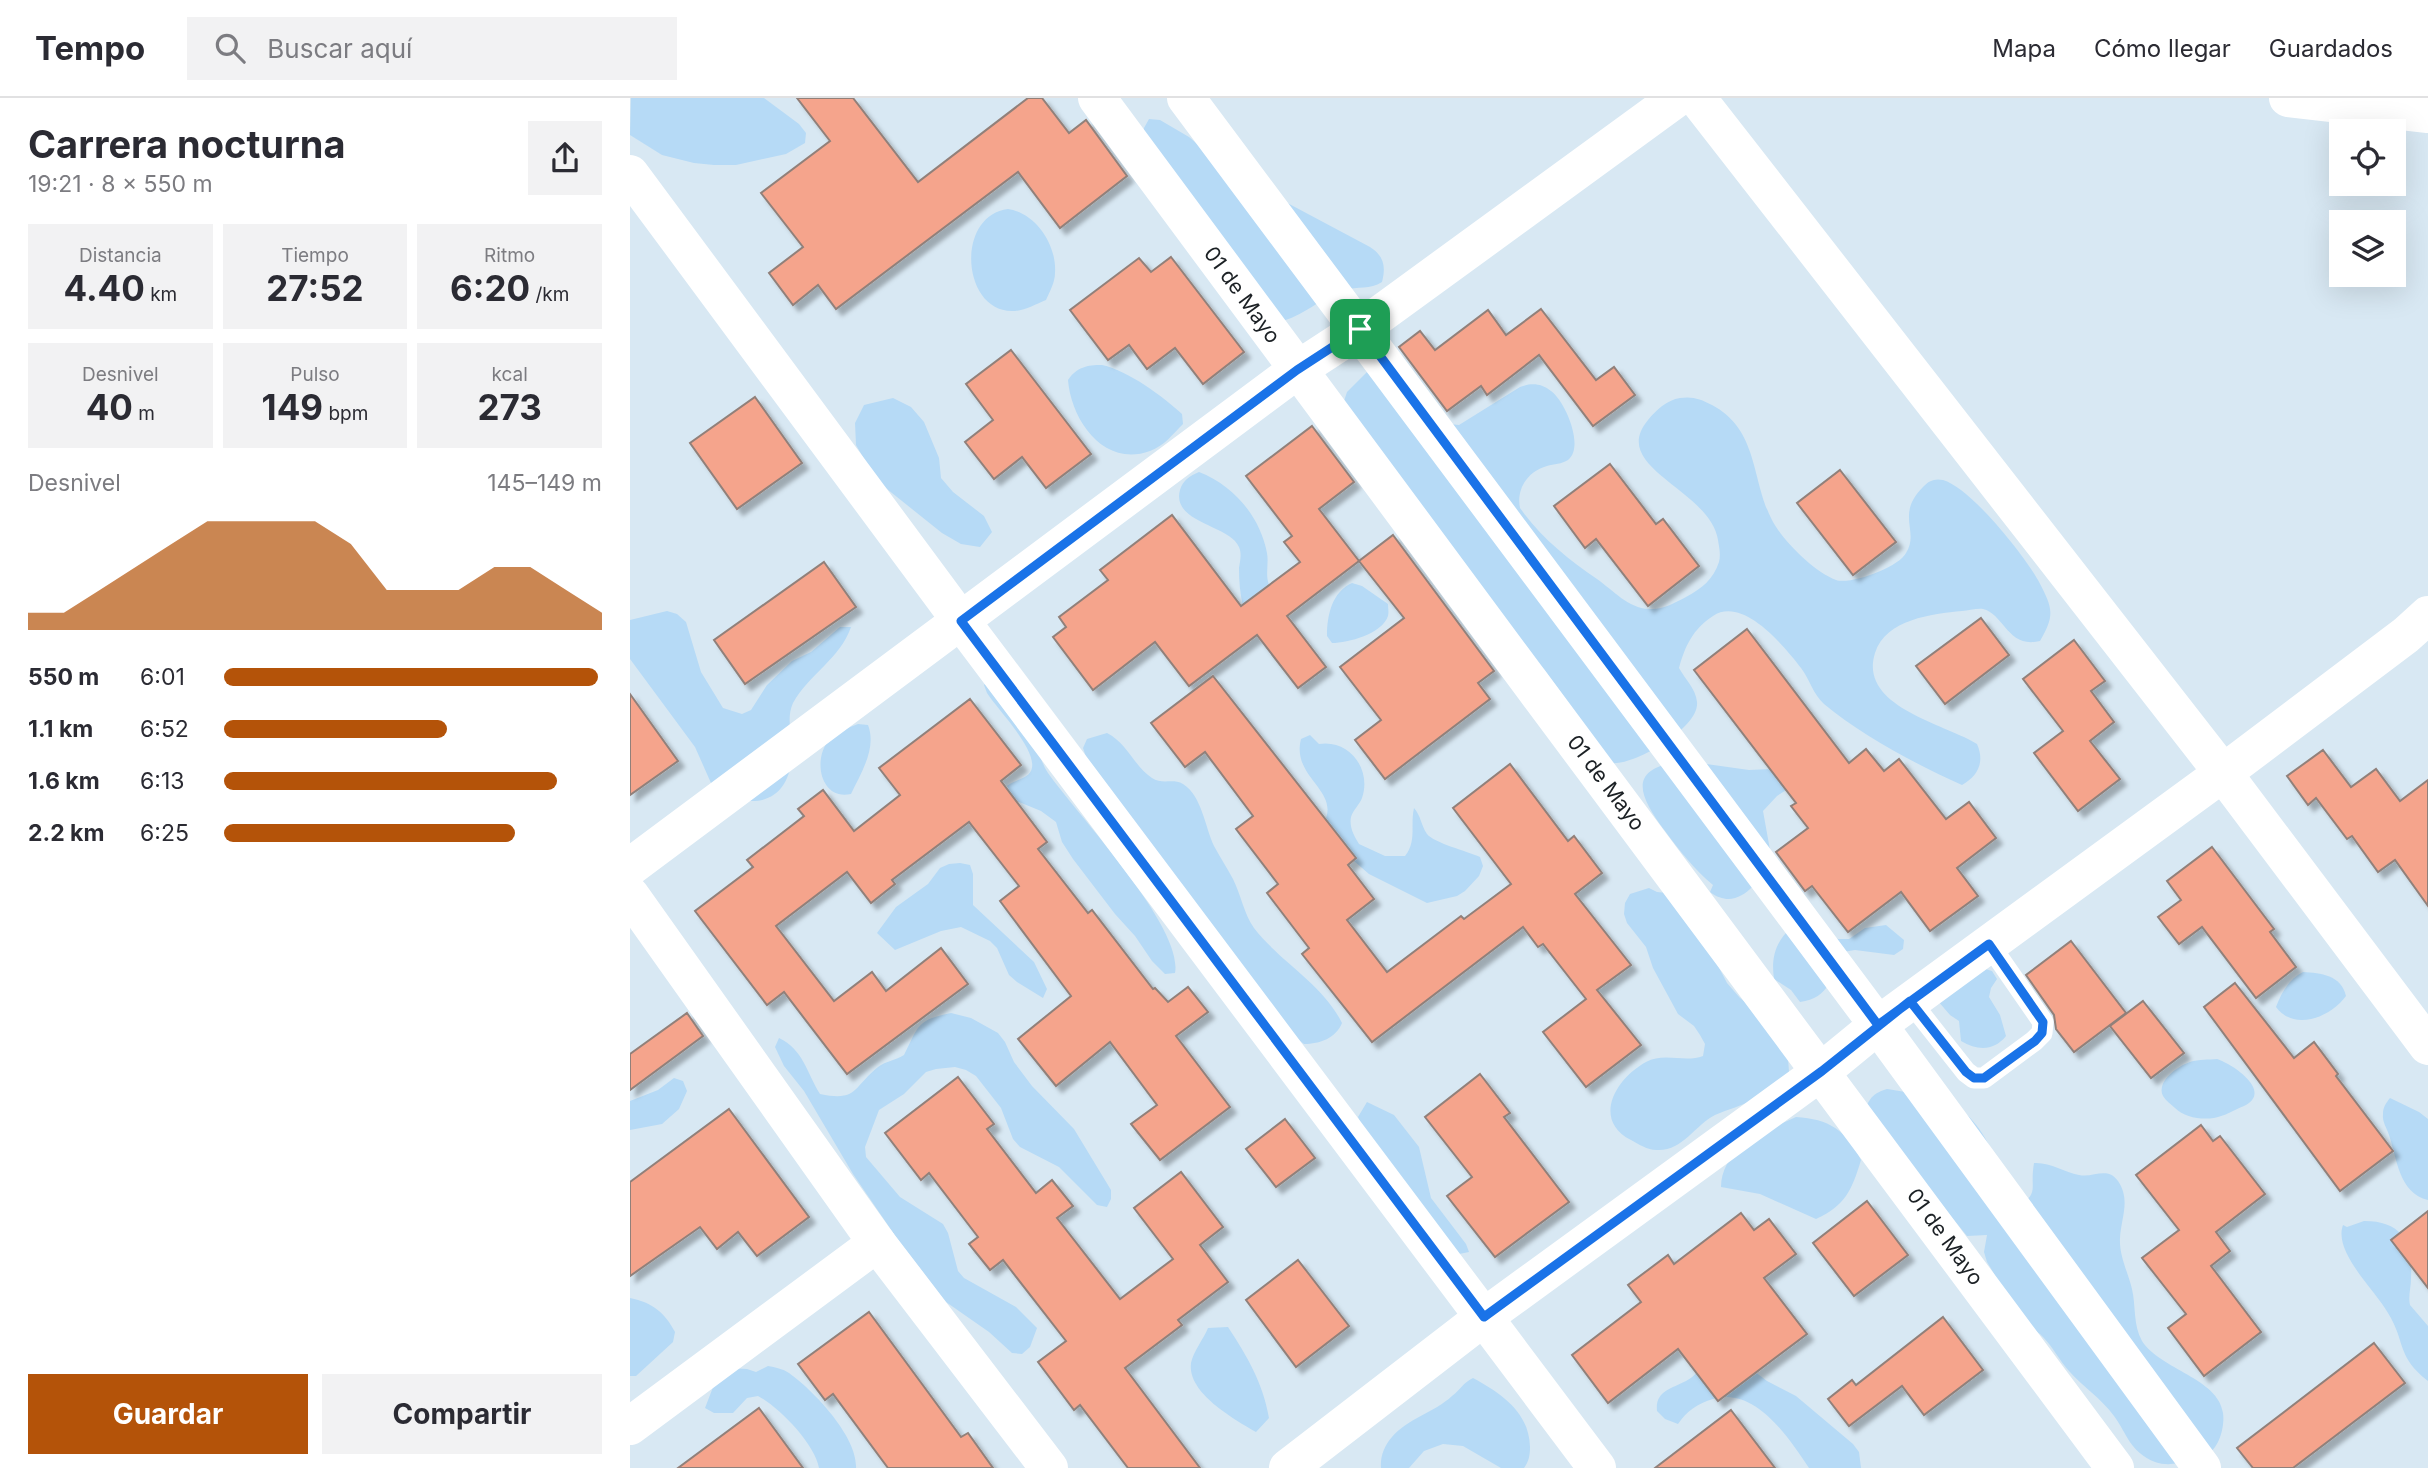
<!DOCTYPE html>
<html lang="es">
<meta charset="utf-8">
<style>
body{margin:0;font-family:Inter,sans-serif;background:#f2f2f3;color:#2b2b33;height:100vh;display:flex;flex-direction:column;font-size:26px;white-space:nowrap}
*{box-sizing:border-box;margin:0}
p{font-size:23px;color:#7c7c81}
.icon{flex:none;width:38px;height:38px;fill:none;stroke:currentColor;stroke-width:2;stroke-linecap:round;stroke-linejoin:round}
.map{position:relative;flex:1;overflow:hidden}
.drawer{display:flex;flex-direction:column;background:#fff;width:630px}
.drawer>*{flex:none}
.buttons{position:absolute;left:1699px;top:21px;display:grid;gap:14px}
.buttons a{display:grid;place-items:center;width:77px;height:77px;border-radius:0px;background:#fff;box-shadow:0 7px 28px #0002;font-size:35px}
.pin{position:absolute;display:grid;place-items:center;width:60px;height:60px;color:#fff;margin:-30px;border-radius:14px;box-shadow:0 4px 10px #0006}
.round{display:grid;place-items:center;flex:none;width:74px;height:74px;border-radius:0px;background:#f2f2f3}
.overview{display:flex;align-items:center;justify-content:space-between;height:119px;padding:0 28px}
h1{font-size:38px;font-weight:700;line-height:52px}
.metrics{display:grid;grid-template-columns:repeat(3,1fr);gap:10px;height:119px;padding:7px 28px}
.metrics div{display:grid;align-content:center;border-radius:0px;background:#f2f2f3;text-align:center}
.metrics b{font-size:35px;font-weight:700}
.metrics small{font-size:19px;font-weight:400}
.metrics p{font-size:19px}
.chart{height:196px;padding:14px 28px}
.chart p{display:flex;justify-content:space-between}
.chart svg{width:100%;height:126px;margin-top:7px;fill:#b45309;opacity:.7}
.cta{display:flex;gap:14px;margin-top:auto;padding:14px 28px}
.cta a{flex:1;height:80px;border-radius:0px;background:#b45309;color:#fff;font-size:28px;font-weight:700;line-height:80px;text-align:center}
.cta a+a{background:#f2f2f3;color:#2b2b33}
ul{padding:0 28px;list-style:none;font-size:23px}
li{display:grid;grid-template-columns:112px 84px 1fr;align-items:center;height:52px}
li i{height:18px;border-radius:9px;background:#b45309}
header{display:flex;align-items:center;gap:42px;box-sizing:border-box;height:98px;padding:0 35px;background:#fff;border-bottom:2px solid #e1e1e2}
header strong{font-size:33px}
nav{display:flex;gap:38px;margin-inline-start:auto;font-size:24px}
.search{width:490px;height:63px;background:#f2f2f3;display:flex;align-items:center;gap:18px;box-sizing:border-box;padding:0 24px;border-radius:0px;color:#7c7c81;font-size:26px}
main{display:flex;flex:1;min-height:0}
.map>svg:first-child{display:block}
</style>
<header>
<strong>Tempo</strong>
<div class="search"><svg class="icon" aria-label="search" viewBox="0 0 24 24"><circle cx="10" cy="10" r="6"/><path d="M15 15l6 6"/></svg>Buscar aquí</div>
<nav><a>Mapa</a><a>Cómo llegar</a><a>Guardados</a></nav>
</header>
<main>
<section class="drawer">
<div class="overview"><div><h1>Carrera nocturna</h1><p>19:21 · 8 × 550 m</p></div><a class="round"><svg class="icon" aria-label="share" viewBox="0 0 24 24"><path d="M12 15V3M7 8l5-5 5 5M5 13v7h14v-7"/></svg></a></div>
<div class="metrics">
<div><p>Distancia</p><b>4.40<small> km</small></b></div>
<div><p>Tiempo</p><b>27:52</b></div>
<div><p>Ritmo</p><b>6:20<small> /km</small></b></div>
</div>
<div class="metrics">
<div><p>Desnivel</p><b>40<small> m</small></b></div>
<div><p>Pulso</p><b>149<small> bpm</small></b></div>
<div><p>kcal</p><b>273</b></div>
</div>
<div class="chart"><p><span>Desnivel</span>145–149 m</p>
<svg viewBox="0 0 160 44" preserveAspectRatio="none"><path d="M0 44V38L10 38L20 30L30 22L40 14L50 6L60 6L70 6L80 6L90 14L100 30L110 30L120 30L130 22L140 22L150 30L160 38V44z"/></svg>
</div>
<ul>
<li><b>550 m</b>6:01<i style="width:99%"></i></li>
<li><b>1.1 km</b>6:52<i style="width:59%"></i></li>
<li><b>1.6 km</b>6:13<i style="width:88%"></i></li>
<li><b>2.2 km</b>6:25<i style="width:77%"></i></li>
</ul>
<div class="cta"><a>Guardar</a><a>Compartir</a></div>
</section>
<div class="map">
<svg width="1798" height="1370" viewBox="0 0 1798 1370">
<defs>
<filter id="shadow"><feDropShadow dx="6" dy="6" stdDeviation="2" flood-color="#0004"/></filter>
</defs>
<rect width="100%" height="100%" fill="#d8e8f3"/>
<g fill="#b6daf6">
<polygon points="1,0 134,0 169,26 176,35 175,45 156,56 106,67 84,67 64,65 32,57 0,37"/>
<path d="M 519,21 L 530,22 L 559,39 L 601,75 L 740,149 C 754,158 756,168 752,184 C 740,192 728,188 714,192 C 690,200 673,219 648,224 L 510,48 L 514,30 Z"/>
<path d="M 378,111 C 406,115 427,147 425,175 C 425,184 420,193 416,202 C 406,206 396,212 385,213 C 332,217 324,118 378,111 Z"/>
<path d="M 472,267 C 499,273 532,298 552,316 L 553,326 C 543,336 534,348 520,353 C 474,370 441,322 438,282 C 447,269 457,267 472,267 Z"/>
<path d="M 737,274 L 819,326 L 829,327 L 890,289 C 902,285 910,285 921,293 C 935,303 955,349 938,362 C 932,366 924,366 917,368 C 898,373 886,391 890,410 C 911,440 938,461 967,481 C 984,493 998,510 1019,511 C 1033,512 1044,505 1056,499 C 1072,490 1083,482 1089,464 C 1091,456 1089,449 1088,442 C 1080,391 978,370 1018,322 C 1026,312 1037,302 1050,300 C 1062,298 1071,301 1082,307 C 1129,332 1121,382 1142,422 C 1152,442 1184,474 1206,482 C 1221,487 1269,469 1276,455 C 1290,433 1265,417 1293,389 C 1298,383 1305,380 1313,382 C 1341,390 1393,456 1408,482 C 1422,509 1426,516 1410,543 C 1378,551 1374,516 1353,511 C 1347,510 1338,513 1332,513 C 1302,516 1256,521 1245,555 C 1228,609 1315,626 1347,646 C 1355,664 1348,678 1332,687 C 1287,667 1231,637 1194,606 C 1183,596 1180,582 1171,570 C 1154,548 1113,498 1083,518 C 1063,531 1055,548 1049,570 C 1055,581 1066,591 1067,604 C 1070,630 1003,668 982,665 L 914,571 L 898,560 L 714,303 L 717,294 Z"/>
<polygon points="263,300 281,309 294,324 309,360 311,380 323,394 354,418 362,434 350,449 331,446 312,435 247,383 226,347 225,325 234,307"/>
<path d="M 569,374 C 603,387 630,418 637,455 C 639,466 635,476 639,487 L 613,508 C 610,496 609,483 609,470 C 610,463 612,456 609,449 C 600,427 541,425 550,392 C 553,382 560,378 569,374 Z"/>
<path d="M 722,485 L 732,488 L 758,506 C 758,510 759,514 758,518 C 752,536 718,545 702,545 L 697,538 C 697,517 702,494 722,485 Z"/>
<path d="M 37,513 L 47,516 L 56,524 L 71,574 L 93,610 L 112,616 L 121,612 L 137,587 L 162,563 L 181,554 L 210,529 L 221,529 C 210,561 179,576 163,605 C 156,620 162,637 162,653 C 162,680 150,704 120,703 C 108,702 92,691 81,685 L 65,649 L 0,561 L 0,522 Z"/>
<path d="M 360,579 C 373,597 391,616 401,636 C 408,648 410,663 418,675 C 446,715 554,829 545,875 L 535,876 L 522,863 L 505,838 L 485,816 L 443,761 L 432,744 L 426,724 L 411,713 L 382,701 L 377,688 C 384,682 397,681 401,673 C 410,654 367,611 357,595 L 354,587 Z"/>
<path d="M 228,626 L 238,627 C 247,650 231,675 221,696 C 191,703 182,662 199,642 C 206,634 218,630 228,626 Z"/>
<path d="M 477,635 C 497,645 504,668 522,680 C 532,687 543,680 553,686 C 572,698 575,729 584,748 C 590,759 597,770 603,781 C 611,797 614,816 624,830 C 650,864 693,886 712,925 C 706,940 690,946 674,946 L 642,922 L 459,668 L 453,650 L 457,641 Z"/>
<path d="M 680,637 L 689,646 C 719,641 742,671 732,700 C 730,706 723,712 721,719 C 719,729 724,738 729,746 L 755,758 L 775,758 C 787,743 780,727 784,710 C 791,718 791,727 797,736 C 804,745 837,753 850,759 L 853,768 L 849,778 L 835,793 L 827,798 L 797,805 L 739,776 L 724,763 L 714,745 L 694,725 C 711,692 661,680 671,641 Z"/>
<path d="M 1055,663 L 1119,672 L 1141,671 L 1172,682 L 1147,698 L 1133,713 L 1142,763 C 1128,784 1108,815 1080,794 L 1083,787 C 1064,771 1050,753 1035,733 C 1008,697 996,669 1055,663 Z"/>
<polygon points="330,765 340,767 343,776 343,807 404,864 417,891 413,900 387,884 379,877 367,850 360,843 331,829 311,833 265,852 247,835 266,809 298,786 310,770 319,766"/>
<path d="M 1019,790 L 1027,794 L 1037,795 L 1070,833 L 1097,885 L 1110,900 L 1145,927 L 1157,945 L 1159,974 C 1148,983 1137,994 1125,1001 C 1112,1008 1098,1011 1085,1017 C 1065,1027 1052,1054 1026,1052 C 1018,1052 1008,1046 1001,1042 C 962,1022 985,981 1016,964 C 1034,954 1055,965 1073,958 L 1075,946 L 1070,937 L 1064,928 L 1048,916 L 1023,870 L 1016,849 L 997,825 L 994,816 L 995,805 L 1000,796 Z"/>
<path d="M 1256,827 L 1274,842 L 1273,851 L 1264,857 L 1225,852 L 1213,854 C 1202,878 1200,900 1170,904 L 1161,892 L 1144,881 C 1141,860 1145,844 1162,829 L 1199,836 L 1208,841 L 1219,841 L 1235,830 Z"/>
<path d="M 1352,870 L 1362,873 L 1367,881 L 1361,890 L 1359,899 L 1370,917 L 1376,938 C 1364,953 1348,953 1331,943 L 1329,923 L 1320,917 L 1308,903 Z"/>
<path d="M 1673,874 C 1691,875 1711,877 1716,898 C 1701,919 1664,934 1646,909 C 1651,895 1659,881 1673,874 Z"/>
<path d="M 321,915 L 341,920 L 368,935 L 375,944 L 384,964 L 402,988 L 444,1031 L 481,1092 L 481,1101 L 477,1109 L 467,1107 L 429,1069 L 390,1049 L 383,1041 L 371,1010 L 346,978 L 336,972 L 325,969 L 306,971 L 296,974 L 274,996 L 249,1012 L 235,1049 L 236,1059 L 270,1099 L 313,1126 L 318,1135 L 328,1173 L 334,1180 L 386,1209 L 407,1230 L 400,1249 L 392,1256 L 382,1255 L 359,1234 L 316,1204 L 266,1139 L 223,1076 L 174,993 L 154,968 L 145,949 L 149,940 C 173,951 177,975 190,996 C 228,1004 223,989 248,969 C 256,963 266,962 274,957 C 289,927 287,922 321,915 Z"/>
<path d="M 1587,961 C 1603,966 1644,994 1614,1008 C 1604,1012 1595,1018 1584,1020 C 1570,1022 1554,1019 1545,1010 C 1541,1006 1536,1003 1533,998 C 1526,983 1548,968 1560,964 C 1569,961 1579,962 1587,961 Z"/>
<polygon points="44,980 53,983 57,993 49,1011 32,1026 0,1032 0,1003 28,992"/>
<path d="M 1257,991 C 1274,993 1323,1004 1335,1015 C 1363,1040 1371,1078 1382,1113 C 1412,1094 1399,1094 1404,1065 C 1420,1064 1434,1074 1449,1077 C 1464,1080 1477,1068 1488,1083 C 1501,1102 1491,1120 1490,1140 C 1489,1158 1498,1174 1502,1191 C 1506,1208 1503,1227 1512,1243 C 1531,1272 1588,1280 1593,1315 C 1595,1328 1589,1352 1576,1356 C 1559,1362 1543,1370 1525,1364 C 1499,1353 1498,1337 1484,1318 C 1471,1300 1453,1289 1439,1273 C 1429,1262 1423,1249 1413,1239 C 1406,1232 1395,1227 1389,1219 C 1376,1202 1368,1181 1357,1164 L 1354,1154 L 1357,1137 L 1337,1138 L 1235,1012 C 1240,999 1244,995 1257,991 Z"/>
<path d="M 1760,1000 L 1789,1014 L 1798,1021 L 1798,1102 C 1769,1095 1767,1061 1759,1037 C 1757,1030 1752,1024 1753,1016 C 1753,1009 1756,1005 1760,1000 Z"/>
<polygon points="737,1004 764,1017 789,1049 801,1100 836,1146 839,1154 829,1156 740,1048 728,1019"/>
<path d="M 1166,1019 C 1199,1021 1216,1032 1231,1062 C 1222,1092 1215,1108 1186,1121 L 1130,1096 L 1091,1089 C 1092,1049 1135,1033 1166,1019 Z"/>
<path d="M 1734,1123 C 1773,1123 1783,1145 1781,1180 C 1781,1190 1778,1198 1780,1207 L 1798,1228 L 1798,1283 C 1766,1258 1776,1244 1758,1215 C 1745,1192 1703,1154 1713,1127 L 1717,1129 Z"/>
<path d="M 0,1200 C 23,1205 34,1214 45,1234 L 43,1244 L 6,1278 L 0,1278 Z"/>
<path d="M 598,1229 C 617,1258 633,1285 639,1320 L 626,1334 C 604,1321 557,1295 561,1265 C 563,1254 574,1240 578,1230 Z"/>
<path d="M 1078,1264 L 1120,1270 L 1137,1283 L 1166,1298 L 1223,1346 L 1229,1354 L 1231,1370 L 1179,1370 C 1159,1340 1125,1288 1083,1301 C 1068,1305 1056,1314 1048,1326 L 1035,1321 L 1027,1313 C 1025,1293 1041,1291 1056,1283 C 1064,1279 1071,1270 1078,1264 Z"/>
<path d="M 138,1268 C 145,1269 153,1271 159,1275 C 183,1292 228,1339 226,1370 L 189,1370 C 185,1346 149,1309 128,1298 L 117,1300 L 103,1315 L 84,1315 L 75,1310 L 85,1284 L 99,1270 L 117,1271 L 126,1274 Z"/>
<path d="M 843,1280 C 872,1296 899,1314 900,1349 C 900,1357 899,1363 894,1370 L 871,1370 L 833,1348 L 813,1346 L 794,1353 L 779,1370 L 751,1370 C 750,1359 754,1348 762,1339 C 777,1321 805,1314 822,1298 C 830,1292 834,1284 843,1280 Z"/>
</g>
<g fill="#f5a48c" stroke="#91807a" stroke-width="2" filter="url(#shadow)">
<polygon points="167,0 223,0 288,84 398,0 412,0 439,35 456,22 497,78 430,130 388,74 206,211 188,187 163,207 139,175 173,149 131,95 200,43"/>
<polygon points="541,159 614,254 573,286 545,250 517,271 499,247 478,262 440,212 509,160 521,174"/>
<polygon points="911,211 966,282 984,269 1005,297 963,328 909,257 857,297 851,288 817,313 769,249 790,233 805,252 858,212 876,237"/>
<polygon points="381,252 461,356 416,390 392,359 364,381 335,344 363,322 336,286"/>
<polygon points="125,299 172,365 107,411 60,345"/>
<polygon points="682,328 724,384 689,411 729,463 657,518 696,569 668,590 627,537 559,588 525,544 463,592 423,539 436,529 429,519 478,482 470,472 542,417 611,508 670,464 654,444 662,438 616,378"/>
<polygon points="980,366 1026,426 1033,421 1069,468 1018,508 966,441 955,450 924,408"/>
<polygon points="1210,372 1266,444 1223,477 1167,405"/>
<polygon points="763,437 864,573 848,585 860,601 755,681 725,642 751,622 710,569 774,520 729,463"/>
<polygon points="194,464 226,509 115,586 84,542"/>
<polygon points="1351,520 1379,557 1315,606 1286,568"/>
<polygon points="1117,531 1219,665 1236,651 1254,673 1269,661 1316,721 1339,704 1366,740 1327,770 1348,798 1300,833 1271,794 1218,834 1182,788 1175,793 1146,754 1178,730 1161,708 1166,705 1064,572"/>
<polygon points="1444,542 1475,583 1461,593 1484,624 1460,643 1490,681 1448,713 1404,655 1433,633 1393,581"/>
<polygon points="583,578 726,760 718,767 744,801 717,822 757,874 831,818 834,821 881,786 823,710 880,666 938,743 944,738 972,775 945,796 1001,867 967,892 1011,947 956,989 913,934 956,901 913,846 908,849 893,829 742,944 672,856 679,850 637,795 648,786 606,731 623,718 575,654 555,669 521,625"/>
<polygon points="0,596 48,663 0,697"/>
<polygon points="340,601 391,667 371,683 417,744 408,751 458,815 462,812 523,891 525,890 538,904 558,889 578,914 546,938 600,1009 530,1062 501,1026 527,1007 480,944 426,988 388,941 441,898 370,803 389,788 339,724 262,782 265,786 241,805 217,774 146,828 204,903 242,874 256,893 311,850 338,886 217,976 154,894 137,907 65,813 123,769 117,762 174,718 168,711 193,692 224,733 270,697 249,670"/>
<polygon points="1693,652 1721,689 1746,671 1770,703 1798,682 1798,808 1765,762 1748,774 1722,738 1717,741 1686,700 1678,707 1657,678"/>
<polygon points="1582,749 1644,831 1640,834 1666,869 1626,900 1572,829 1549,846 1528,819 1551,802 1537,783"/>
<polygon points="1441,843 1496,915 1444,954 1426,931 1424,917 1396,877"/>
<polygon points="1605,885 1664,960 1684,944 1708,976 1706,978 1763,1053 1710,1093 1574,909"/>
<polygon points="1513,903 1554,955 1521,980 1480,928"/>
<polygon points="57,915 73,938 0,992 0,956"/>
<polygon points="850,976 880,1015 874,1019 939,1104 865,1159 817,1098 842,1079 795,1019"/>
<polygon points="328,979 364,1026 357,1031 406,1095 422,1082 443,1108 427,1120 490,1201 543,1161 504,1110 551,1074 593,1129 570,1147 598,1184 548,1222 552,1227 495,1270 570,1370 498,1370 450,1307 444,1312 408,1264 436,1243 373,1162 360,1172 339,1146 348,1139 299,1075 291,1082 255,1035"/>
<polygon points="99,1011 179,1119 127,1158 108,1134 87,1151 70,1129 0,1178 0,1084"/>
<polygon points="655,1021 685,1060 646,1089 616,1051"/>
<polygon points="1571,1027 1583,1043 1590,1038 1635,1096 1586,1134 1600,1153 1581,1168 1631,1234 1574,1278 1538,1230 1556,1216 1512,1160 1549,1132 1506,1077"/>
<polygon points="1237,1103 1278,1157 1224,1198 1183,1145"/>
<polygon points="1798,1113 1798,1190 1761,1142"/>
<polygon points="1111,1115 1124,1132 1139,1121 1166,1156 1134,1180 1177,1236 1088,1303 1048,1251 978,1305 942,1257 1011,1204 998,1187 1038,1157 1044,1166"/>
<polygon points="668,1162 719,1228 666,1269 616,1202"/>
<polygon points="239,1214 331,1339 338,1335 363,1370 258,1370 203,1296 195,1302 168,1266"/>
<polygon points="1313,1219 1353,1272 1294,1317 1272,1288 1219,1328 1198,1301 1222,1282 1226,1287"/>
<polygon points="1744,1245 1775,1285 1663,1370 1623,1370 1607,1350"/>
<polygon points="129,1310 173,1370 48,1370"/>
<polygon points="1101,1312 1145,1370 1025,1370"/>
</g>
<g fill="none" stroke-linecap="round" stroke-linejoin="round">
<polyline stroke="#fff" stroke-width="21" points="1280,903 1336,974 1344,980 1354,980 1404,943 1412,935 1413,924 1359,846"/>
<g stroke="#fff" stroke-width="38">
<polyline points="1067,0 1593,675 1798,948"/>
<polyline points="1658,0 1798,16"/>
<polyline points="0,76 331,523 967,1370"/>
<polyline points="0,769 667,272 730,231 1047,0"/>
<polyline points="0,797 247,1145 419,1370"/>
<polyline points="1248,927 1593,675 1776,537 1798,517"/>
<polyline points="0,1328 247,1145"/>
</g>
<g stroke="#fff" stroke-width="38">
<path d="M 467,0 C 803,459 1148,912 1485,1370"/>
<polyline points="556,0 1248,927 1572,1370"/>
<polyline points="658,1370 854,1219 1192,973 1248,927"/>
</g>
</g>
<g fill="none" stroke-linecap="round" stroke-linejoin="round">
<g stroke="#fff" stroke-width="14">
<polyline id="route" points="730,231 667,272 331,523 854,1219 1192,973 1280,903 1336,974 1344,980 1354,980 1405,943 1412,935 1413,924 1359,846 1248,927 730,231"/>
</g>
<use href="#route" stroke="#1a73e8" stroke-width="9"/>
</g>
<g text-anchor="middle" stroke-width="7" stroke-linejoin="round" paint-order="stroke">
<g font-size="21" fill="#1b2024" stroke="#fff">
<text transform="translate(612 197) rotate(54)" y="7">01 de Mayo</text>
<text transform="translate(976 685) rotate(53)" y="7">01 de Mayo</text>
<text transform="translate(1315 1139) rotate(54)" y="7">01 de Mayo</text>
</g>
</g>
</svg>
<div class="buttons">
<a><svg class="icon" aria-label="locate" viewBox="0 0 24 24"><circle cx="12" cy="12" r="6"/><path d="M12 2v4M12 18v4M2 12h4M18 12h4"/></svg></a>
<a><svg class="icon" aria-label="layers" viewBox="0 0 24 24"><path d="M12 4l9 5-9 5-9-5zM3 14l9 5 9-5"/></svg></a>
</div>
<div class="pin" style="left:730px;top:231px;background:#1e9e55"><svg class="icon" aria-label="arrive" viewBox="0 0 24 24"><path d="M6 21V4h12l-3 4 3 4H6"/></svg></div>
</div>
</main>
